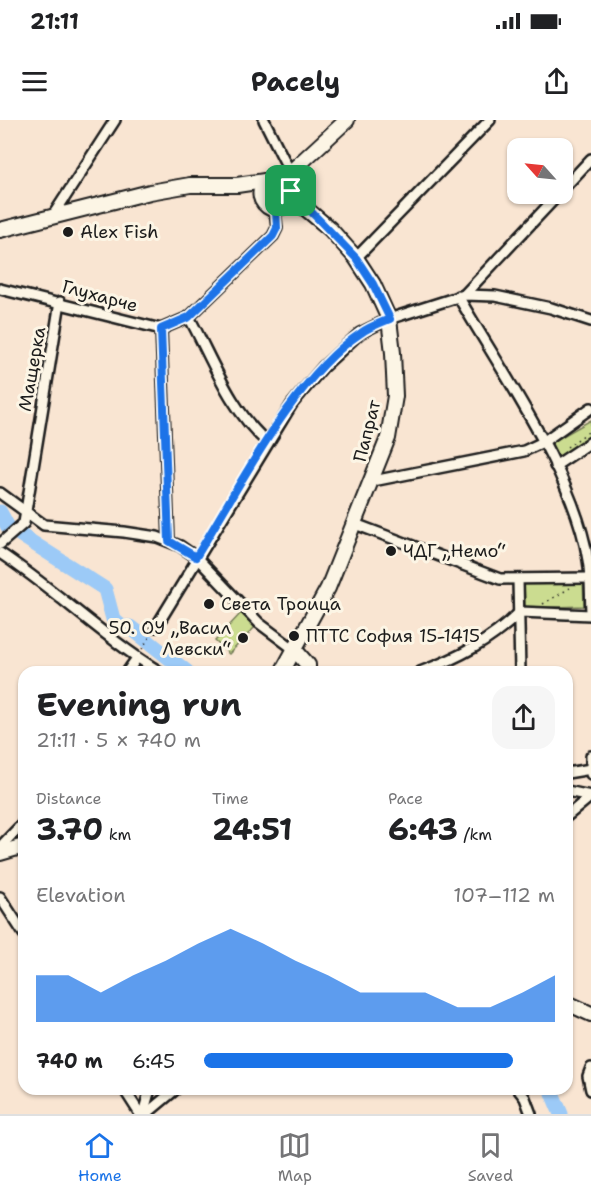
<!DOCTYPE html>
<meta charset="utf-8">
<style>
body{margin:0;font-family:"Shantell Sans",sans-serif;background:#f6f6f6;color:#202124;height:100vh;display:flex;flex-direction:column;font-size:22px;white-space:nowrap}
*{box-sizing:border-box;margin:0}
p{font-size:20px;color:#757577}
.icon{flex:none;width:33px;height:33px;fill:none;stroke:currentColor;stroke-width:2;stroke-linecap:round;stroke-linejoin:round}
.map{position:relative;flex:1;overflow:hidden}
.sheet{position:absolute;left:18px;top:546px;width:555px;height:429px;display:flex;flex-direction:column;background:#fff;border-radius:18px;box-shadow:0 2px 4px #0004}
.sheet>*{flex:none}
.needle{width:39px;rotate:297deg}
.tools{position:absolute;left:507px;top:18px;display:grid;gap:12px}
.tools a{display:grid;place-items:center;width:66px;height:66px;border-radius:12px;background:#fff;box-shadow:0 2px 4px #0004;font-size:30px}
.pin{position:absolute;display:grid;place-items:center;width:51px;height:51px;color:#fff;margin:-26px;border-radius:12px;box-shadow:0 3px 9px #0006}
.round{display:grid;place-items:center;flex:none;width:63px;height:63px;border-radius:18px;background:#f6f6f6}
.head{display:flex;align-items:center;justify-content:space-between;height:102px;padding:0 18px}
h1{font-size:33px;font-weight:700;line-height:45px}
.figures{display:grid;grid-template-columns:repeat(3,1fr);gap:9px;height:102px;padding:6px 18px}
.figures div{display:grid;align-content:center}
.figures b{font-size:30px;font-weight:700}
.figures small{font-size:16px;font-weight:400}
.figures p{font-size:16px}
.chart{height:168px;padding:12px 18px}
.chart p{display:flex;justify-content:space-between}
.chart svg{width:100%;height:108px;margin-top:6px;fill:#1a73e8;opacity:.7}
ul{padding:0 18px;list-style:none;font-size:20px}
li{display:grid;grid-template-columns:96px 72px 1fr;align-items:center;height:45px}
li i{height:15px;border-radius:8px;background:#1a73e8}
.status{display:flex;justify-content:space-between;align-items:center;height:42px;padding:0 30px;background:#fff;direction:ltr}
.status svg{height:16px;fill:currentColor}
header{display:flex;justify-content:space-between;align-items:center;height:78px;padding:0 18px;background:#fff;font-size:27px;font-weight:700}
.tab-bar{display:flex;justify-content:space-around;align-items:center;height:84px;border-top:2px solid #e0e0e0;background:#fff;font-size:16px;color:#757577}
.tab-bar a{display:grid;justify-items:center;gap:3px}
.tab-bar .selected{color:#1a73e8}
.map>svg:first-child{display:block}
</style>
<div class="status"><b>21:11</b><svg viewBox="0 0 49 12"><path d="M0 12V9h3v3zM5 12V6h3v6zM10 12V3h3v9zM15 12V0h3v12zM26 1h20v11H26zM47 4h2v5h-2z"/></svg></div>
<header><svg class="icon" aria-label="menu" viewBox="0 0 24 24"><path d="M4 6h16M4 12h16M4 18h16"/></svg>Pacely<svg class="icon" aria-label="share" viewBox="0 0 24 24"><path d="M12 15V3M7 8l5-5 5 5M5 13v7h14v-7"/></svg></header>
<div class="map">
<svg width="591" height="994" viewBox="0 0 591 994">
<rect width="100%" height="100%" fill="#f9e5d2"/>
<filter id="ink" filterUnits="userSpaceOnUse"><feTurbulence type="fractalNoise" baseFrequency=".0167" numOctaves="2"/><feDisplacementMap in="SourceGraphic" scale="12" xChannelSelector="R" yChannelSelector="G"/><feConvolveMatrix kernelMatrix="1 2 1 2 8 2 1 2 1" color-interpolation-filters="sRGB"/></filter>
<g filter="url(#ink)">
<g fill="#cbdc90" stroke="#747c56" stroke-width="1.5">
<polygon points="591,300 591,319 557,343 547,325"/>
<polygon points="583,459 584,486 525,488 524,462"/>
<polygon points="241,493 255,507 229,534 215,521"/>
</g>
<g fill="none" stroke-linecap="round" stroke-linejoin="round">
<g stroke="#9ccaf7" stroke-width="15">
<polyline points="0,392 8,407 105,469 113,499 122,507 130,507 187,552"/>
<polyline points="555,969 552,973 561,994"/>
</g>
<g stroke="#1c1c1c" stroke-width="14">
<g id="street">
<polyline points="264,0 290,52"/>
<polyline points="562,70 591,39"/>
<polyline points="52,97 115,0"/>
<polyline points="356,138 490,0"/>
<polyline points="0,169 161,209 169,421"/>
<polyline points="464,175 559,74"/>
<path d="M 458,176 C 501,251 575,355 588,440 C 591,456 590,474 591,491"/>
<path d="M 189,197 C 212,239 230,290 267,322"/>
<polyline points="161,209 189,197 273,116 277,108 275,90"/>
<polyline points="555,346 591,322"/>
<polyline points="373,361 524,331 543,322 591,288"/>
<polyline points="0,373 44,405 124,412 157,417 180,426 196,437 259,503 295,530"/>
<polyline points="355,404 500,459 589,458"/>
<polyline points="0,424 24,403 60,182"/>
<path d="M 0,433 C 56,470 103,517 160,552"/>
<polyline points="518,460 520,552"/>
<polyline points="156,507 292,284 323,247 360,213 389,199 464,175 495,176 551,188 591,201"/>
<polyline points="127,552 137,538"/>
<path d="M 420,552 C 458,538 491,521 520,492 L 591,495"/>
<polyline points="591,636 591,654"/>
<polyline points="567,653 591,649"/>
<polyline points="567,671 591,676"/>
<polyline points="567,696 591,676"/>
<polyline points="0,727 24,702"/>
<polyline points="0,777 24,814"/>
<polyline points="591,948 588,956 591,970"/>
<polyline points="124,969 140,994"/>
<polyline points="518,969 525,978 531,994"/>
<polyline points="143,994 150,969"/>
<polyline points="146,994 176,969"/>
</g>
</g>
<g stroke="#1c1c1c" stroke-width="18">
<g id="secondary">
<polyline points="282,60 347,0"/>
<path d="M 266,61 C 257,71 259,83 272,89 L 286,86 L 291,71"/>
<polyline points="0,110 150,72 190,65 237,65 278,59 286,63 305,88 330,109 356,138 373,164 389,199 393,233 395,276 388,318 328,468 282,552"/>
<polyline points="295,530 308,545 308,552"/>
<polyline points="0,733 24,726"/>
<polyline points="567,883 591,894"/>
</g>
</g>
<g stroke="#1c1c1c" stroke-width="1.5" stroke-dasharray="1.5 4.5" stroke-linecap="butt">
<polyline points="567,327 591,310"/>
<polyline points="543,484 570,468"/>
<polyline points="142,529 152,513"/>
</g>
<use href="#street" stroke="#fcf5e5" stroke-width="9"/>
<use href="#secondary" stroke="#fcf5e5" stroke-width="14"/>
</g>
</g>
<g fill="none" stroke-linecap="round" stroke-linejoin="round" filter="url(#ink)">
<g stroke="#fff" stroke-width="12">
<path id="route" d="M 291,71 L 356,138 L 373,164 L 390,199 C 380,203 369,207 361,213 C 293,258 239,368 196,437 L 169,421 L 161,209 L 189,197 L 273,116 L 277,108 L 276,90 L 289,82 Z"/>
</g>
<use href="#route" stroke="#1a73e8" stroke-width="8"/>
</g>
<g fill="#1c1c1c" stroke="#fcf5e5" stroke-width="2">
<circle cx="68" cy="112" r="6"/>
<circle cx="391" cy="431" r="6"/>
<circle cx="209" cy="484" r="6"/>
<circle cx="294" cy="516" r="6"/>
<circle cx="243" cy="518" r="6"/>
</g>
<g text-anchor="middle" stroke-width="6" stroke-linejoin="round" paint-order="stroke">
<g font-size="18" fill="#1c1c1c" stroke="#fcf5e5" text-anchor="start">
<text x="80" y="118">Alex Fish</text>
<text x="403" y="437">ЧДГ „Немо“</text>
<text x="221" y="490">Света Троица</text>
<text x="231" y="514" text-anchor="end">50. ОУ „Васил<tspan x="231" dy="21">Левски“</tspan></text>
<text x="306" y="522">ПТТС София 15-1415</text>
</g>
<g font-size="18" fill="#1c1c1c" stroke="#fcf5e5">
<text transform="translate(100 176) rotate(15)" y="6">Глухарче</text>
<text transform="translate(32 249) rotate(-80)" y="6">Мащерка</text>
<text transform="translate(367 311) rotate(-76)" y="6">Папрат</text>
</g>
</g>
</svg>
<div class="tools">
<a><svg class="needle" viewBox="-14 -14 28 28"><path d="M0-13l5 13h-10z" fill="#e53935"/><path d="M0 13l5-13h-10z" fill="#757577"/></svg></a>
</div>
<div class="pin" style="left:291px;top:71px;background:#1e9e55"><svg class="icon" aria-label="arrive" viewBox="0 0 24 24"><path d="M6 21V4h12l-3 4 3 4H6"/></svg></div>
<section class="sheet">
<div class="head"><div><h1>Evening run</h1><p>21:11 · 5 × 740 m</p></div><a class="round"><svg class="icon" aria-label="share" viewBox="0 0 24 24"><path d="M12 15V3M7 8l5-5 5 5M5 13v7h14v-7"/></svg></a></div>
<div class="figures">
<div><p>Distance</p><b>3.70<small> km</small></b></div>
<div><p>Time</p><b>24:51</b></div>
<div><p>Pace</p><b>6:43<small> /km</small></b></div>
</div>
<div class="chart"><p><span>Elevation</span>107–112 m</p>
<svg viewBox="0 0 160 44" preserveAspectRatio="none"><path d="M0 44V25L10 25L20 32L30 25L40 19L50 12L60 6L70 12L80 19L90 25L100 32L110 32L120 32L130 38L140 38L150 32L160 25V44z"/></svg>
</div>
<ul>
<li><b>740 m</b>6:45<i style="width:88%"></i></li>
</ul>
</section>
</div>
<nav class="tab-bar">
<a class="selected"><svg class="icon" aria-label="home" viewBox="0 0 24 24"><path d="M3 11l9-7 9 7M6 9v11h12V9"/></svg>Home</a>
<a><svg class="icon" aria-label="map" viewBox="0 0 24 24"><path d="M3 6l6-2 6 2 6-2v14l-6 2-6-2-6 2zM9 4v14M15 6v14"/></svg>Map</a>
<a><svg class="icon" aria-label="saved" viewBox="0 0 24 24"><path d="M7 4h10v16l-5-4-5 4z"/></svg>Saved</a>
</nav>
